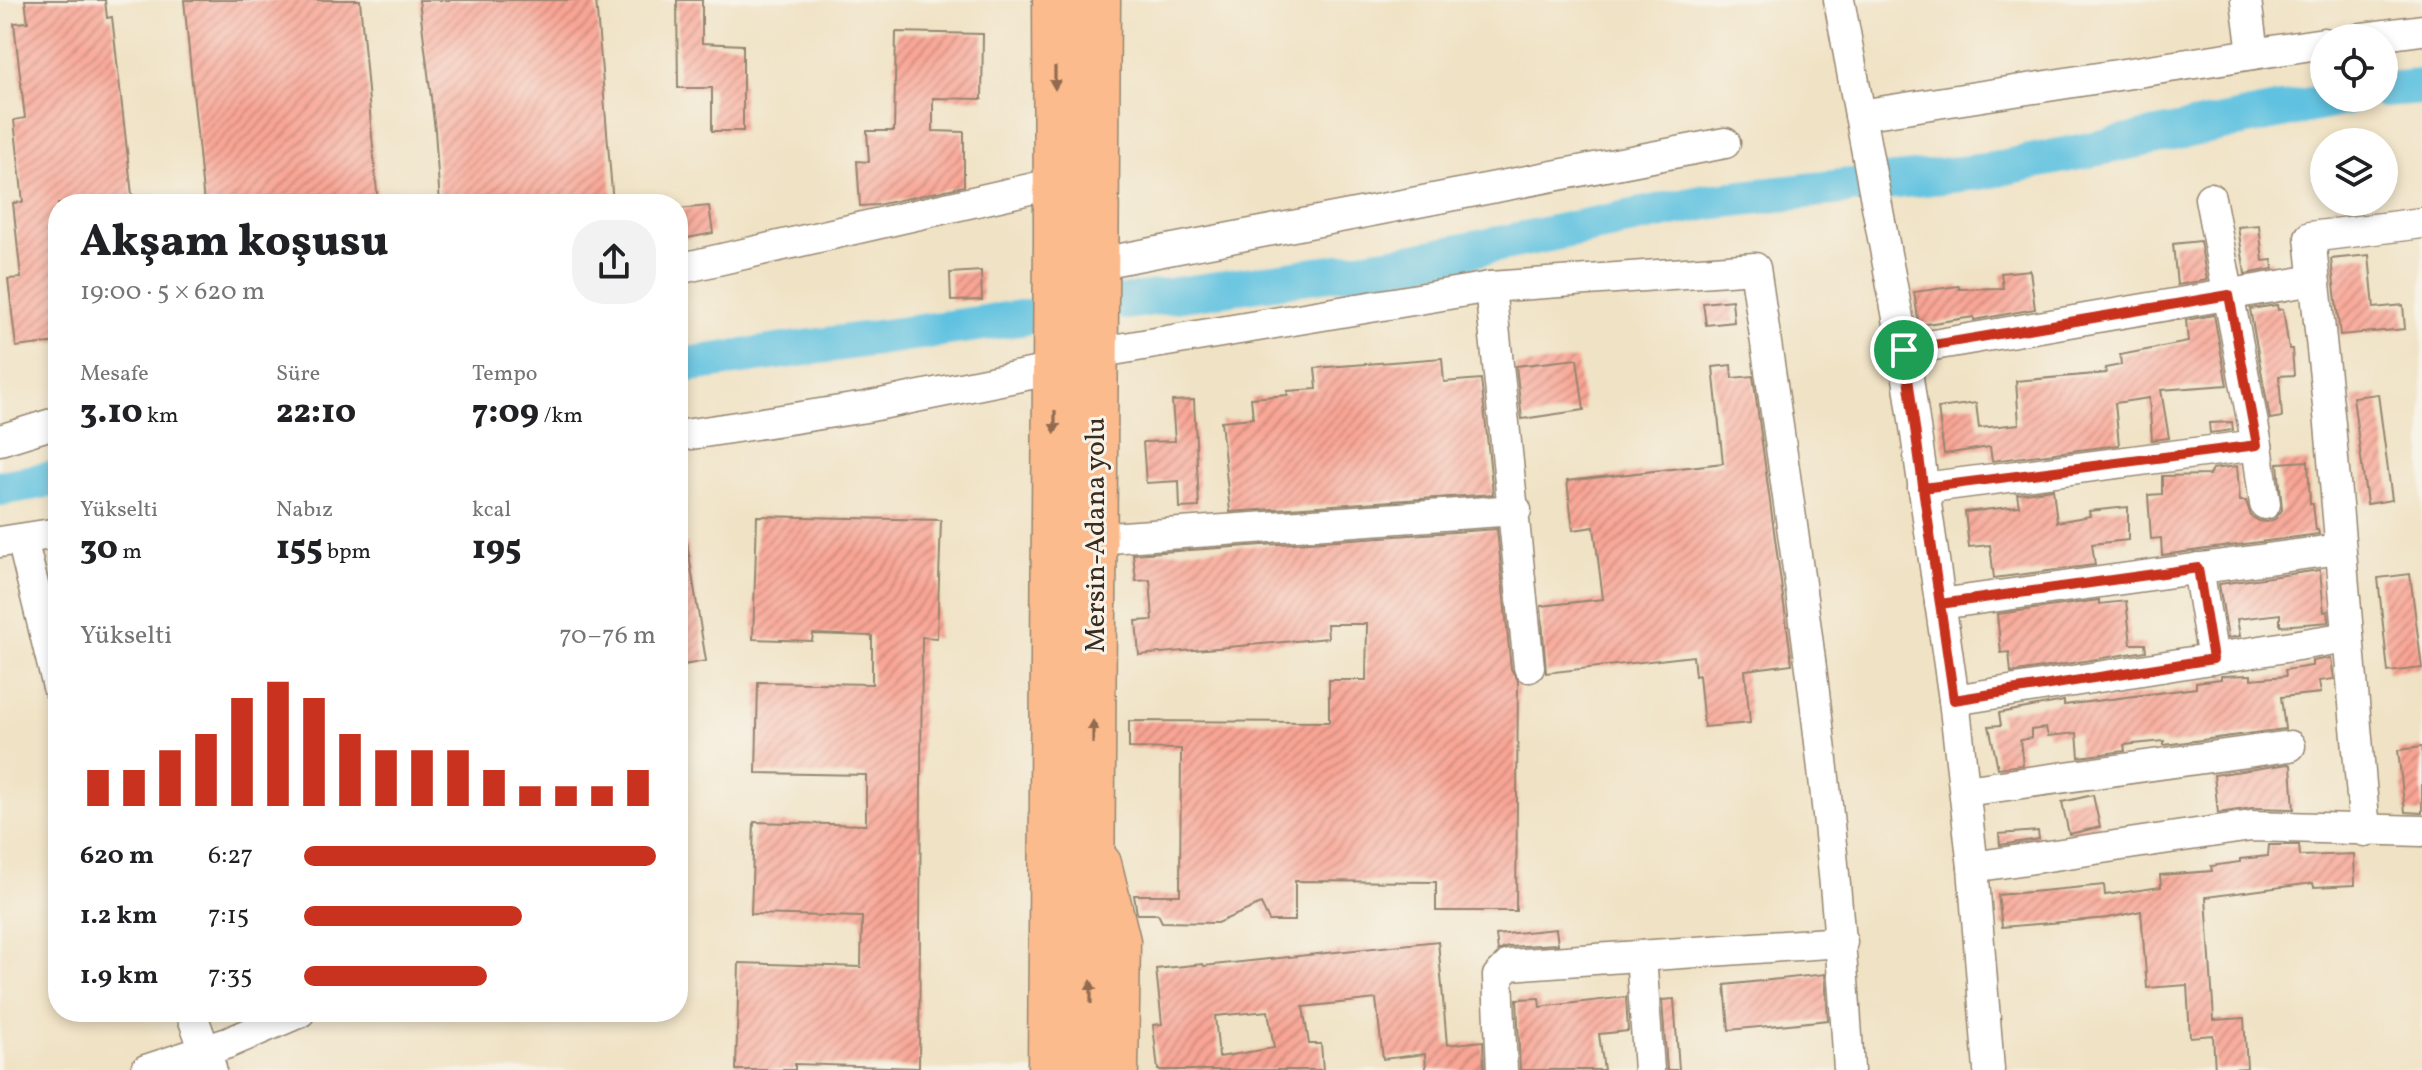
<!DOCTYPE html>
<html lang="tr">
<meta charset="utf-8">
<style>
body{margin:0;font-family:Vollkorn,serif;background:#f2f2f2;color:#202124;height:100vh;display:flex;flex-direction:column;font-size:30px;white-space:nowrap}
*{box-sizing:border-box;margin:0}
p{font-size:26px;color:#757577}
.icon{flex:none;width:44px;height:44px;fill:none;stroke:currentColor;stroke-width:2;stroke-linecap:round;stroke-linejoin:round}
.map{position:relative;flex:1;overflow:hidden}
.details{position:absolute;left:48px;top:194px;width:640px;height:828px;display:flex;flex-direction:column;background:#fff;border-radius:32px;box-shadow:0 4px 12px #0003}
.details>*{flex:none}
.buttons{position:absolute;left:2310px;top:24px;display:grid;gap:16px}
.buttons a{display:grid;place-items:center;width:88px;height:88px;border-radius:50%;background:#fff;box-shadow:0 4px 12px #0003;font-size:40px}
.pin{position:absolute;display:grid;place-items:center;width:68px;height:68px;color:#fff;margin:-34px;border:4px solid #fff;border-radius:50%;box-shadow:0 2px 8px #0007}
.round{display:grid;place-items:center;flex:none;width:84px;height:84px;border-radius:32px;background:#f2f2f2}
.head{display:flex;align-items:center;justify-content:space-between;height:136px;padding:0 32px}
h1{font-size:44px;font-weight:800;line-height:60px}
.stats{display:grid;grid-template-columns:repeat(3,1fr);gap:12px;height:136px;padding:8px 32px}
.stats div{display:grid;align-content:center}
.stats b{font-size:34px;font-weight:800}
.stats small{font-size:22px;font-weight:400}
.stats p{font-size:22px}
.chart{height:224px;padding:16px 32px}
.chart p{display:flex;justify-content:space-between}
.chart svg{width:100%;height:144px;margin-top:8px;stroke:#c8321e;stroke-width:6}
ul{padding:0 32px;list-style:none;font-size:26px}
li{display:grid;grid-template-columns:128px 96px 1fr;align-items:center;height:60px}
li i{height:20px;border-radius:10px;background:#c8321e}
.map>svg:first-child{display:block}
</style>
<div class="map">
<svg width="2422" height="1070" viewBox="0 0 2422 1070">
<defs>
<pattern id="building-hatch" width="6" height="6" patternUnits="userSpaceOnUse" patternTransform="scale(2)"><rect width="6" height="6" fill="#f9a595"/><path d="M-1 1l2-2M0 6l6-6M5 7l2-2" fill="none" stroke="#cb8779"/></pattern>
</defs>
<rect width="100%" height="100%" fill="#f7f3e8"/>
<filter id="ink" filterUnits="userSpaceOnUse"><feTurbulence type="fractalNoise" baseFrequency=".0125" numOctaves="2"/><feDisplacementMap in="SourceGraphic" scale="16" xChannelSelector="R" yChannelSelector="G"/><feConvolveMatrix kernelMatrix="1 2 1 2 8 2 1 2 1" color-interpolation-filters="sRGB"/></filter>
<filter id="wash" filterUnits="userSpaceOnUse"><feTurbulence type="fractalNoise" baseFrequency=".006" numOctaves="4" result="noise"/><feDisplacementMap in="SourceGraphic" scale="32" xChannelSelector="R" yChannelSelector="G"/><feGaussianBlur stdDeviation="1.8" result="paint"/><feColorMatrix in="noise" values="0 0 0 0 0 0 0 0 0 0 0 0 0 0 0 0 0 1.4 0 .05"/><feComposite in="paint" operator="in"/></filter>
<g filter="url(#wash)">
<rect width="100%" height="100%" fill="#f0e2c4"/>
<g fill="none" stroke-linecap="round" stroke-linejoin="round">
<g stroke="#61c2e0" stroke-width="36">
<polyline points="2384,90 2422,87"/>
<polyline points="1126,302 1415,261 1707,202 1986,171 2345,98"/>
<polyline points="678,366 1027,317"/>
<polyline points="0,488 58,478"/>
</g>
</g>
<g id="blocks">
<g fill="url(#building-hatch)" fill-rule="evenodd">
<polygon points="25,0 105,0 107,18 112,17 133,204 58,204 58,342 16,347 8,279 21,278 13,203 23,202 14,120 25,118 14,23 28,22"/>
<polygon points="184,0 360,0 378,204 204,204"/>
<polygon points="419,0 596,0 613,204 440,204 435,130"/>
<polygon points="677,0 702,0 702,43 743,45 743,131 712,131 712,88 678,88"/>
<polygon points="896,32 983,34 982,99 933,98 933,131 964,132 964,186 877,205 860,206 857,161 869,162 867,131 894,131"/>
<polygon points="709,206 713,233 678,240 678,209"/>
<polygon points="2259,225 2263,261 2272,260 2273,269 2245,274 2238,227"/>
<polygon points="2200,241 2207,280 2177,285 2173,244"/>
<polygon points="2369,255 2374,308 2403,305 2405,329 2340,335 2331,259"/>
<polygon points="2030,270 2035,309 1974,320 1974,317 1919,325 1914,292 1959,286 1959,289 2003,288 2001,273"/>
<polygon points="981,271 982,300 951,301 950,273"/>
<polygon points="1732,300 1734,322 1706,325 1703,303"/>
<polygon points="2277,305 2278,310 2283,309 2289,349 2292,349 2294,375 2279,376 2282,417 2270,419 2250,309"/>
<polygon points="2214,315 2227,385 2161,390 2169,438 2152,440 2149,398 2115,403 2119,445 1992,461 1990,447 1944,454 1938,408 1976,403 1979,428 2019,424 2016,381 2106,373 2105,368 2121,365 2120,355 2188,342 2186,320"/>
<polygon points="1442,358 1444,382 1481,379 1493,494 1230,512 1221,421 1253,418 1251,398 1288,395 1287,391 1317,389 1315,368"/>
<polygon points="1577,359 1584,410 1522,419 1516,366"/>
<polygon points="1731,365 1732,378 1753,376 1792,664 1745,670 1750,723 1704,727 1699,675 1695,676 1693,656 1546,673 1541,606 1603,599 1594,527 1573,530 1567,481 1723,463 1713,367"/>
<polygon points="2378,394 2392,500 2367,504 2353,397"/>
<polygon points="1194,400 1199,507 1180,508 1179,481 1146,483 1143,442 1175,441 1172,401"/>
<polygon points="2232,422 2233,430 2210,433 2209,423"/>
<polygon points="2308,461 2310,504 2313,504 2316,530 2318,530 2319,534 2162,555 2161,538 2151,539 2148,495 2162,494 2162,476 2209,475 2212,469 2237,466 2240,501 2246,501 2251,516 2259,521 2267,522 2275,519 2282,510 2278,463"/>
<polygon points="2053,489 2057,522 2090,516 2089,511 2128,507 2128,540 2092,544 2095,565 1994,578 1990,545 1969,547 1965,512 2019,506 2017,494"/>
<polygon points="757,516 941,520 937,638 922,637 919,1068 795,1064 795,1070 736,1070 739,963 861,967 862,917 751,914 754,822 866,825 866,775 756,773 758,682 872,684 872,636 813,634 812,641 753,639"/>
<polygon points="1497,529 1511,669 1518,680 1516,911 1436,911 1436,882 1295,881 1295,921 1269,921 1261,904 1217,923 1162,922 1158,914 1137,914 1134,895 1180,895 1181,749 1129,748 1129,721 1329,722 1329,680 1366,680 1367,624 1327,624 1328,638 1139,655 1136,621 1153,620 1150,580 1136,581 1133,554"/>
<polygon points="687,543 706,661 678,666 678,544"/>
<polygon points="2320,570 2324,612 2328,611 2329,622 2280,626 2280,614 2237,619 2240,636 2228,638 2219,584"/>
<polygon points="2410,574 2422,668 2388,672 2378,578"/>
<polygon points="2099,600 2099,604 2126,601 2131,644 2145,644 2146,651 2011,673 2009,652 2001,653 1997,614"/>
<polygon points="2331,658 2334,679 2319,681 2321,693 2281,697 2285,729 2164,745 2164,741 2124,745 2125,751 2079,757 2077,733 2048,736 2046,728 2031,730 2031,738 2020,740 2023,765 1998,768 1989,726 2001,725 1999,713 2064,701 2064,705 2196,688 2196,682 2221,679 2221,676 2251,675 2251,679 2286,676 2285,670 2312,666 2312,661"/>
<polygon points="2422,747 2422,813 2405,812 2398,750"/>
<polygon points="2288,764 2291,765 2294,809 2252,808 2218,813 2214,775"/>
<polygon points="2093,795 2100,827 2069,834 2062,802"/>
<polygon points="2038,831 2039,839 2000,845 1999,834"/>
<polygon points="2269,845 2299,845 2300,856 2354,854 2355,885 2314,887 2313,883 2206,897 2214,1020 2244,1018 2247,1068 2215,1070 2213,1035 2190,1037 2187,985 2147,988 2141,911 2108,918 2002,927 1998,895 2104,885 2105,895 2161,887 2160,875 2212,871 2211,866 2240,862 2240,859 2268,856"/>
<polygon points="1556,929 1558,944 1508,947 1498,951 1496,935"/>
<path d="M 1438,941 L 1447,1045 L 1483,1041 L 1484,1070 L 1426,1070 L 1425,1054 L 1383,1059 L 1376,999 L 1303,1007 L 1309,1044 L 1321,1044 L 1323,1070 L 1158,1070 L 1153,1025 L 1162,1024 L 1156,969 L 1203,964 L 1204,966 ZM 1268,1011 L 1274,1048 L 1219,1057 L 1215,1016 Z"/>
<polygon points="1825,974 1828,1020 1729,1030 1725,985"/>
<polygon points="1626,997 1628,1031 1599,1034 1604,1070 1520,1070 1517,999 1539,998 1540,1007"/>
<polygon points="1674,999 1679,1070 1667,1070 1662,1000"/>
</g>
</g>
</g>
<g filter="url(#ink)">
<use href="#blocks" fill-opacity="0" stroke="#968671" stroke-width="2"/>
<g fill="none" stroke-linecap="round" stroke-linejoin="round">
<g stroke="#968671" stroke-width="33">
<g id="minor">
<polyline points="1839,0 1860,115"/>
<polyline points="2246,0 2253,53"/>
<polyline points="2361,38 2422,30"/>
<polyline points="2210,198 2257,445 2265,504"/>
<polyline points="1095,264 1725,143"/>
<polyline points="678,269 1056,183"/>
<polyline points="1490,287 1529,667"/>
<polyline points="1904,350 2314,280"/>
<path d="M 1095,353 L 1490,287 L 1755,268 C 1794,534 1834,801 1849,1070"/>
<polyline points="678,436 866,407 1055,369"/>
<polyline points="0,440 58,422"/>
<polyline points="1923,488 2257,445"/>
<polyline points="22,539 58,687"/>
<polyline points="1094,539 1516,510"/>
<polyline points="0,542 58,533"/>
<polyline points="2198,568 2213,659"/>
<polyline points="1940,604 2340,549"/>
<polyline points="1954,700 2348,637"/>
<polyline points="1965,791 2290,746"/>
<polyline points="2365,831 2330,424 2310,237 2422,223"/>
<polyline points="1973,867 2251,826 2422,831"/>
<polyline points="1641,956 1649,1070"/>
<polyline points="191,1012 211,1068"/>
<polyline points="146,1070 228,1043 300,1012"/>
<polyline points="1502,1070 1498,976 1509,965 1842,942"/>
<polyline points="1989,1070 1973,867 1954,700 1904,350 1860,115 2324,43"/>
</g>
</g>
<g stroke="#968671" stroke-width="41">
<polyline id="major" points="1102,863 1121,941 1119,1070"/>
</g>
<g stroke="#968671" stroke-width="47">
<g id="highway">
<polyline points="1050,1070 1056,234 1055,0"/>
<polyline points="1091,1070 1098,0"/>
</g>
</g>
<use href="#minor" stroke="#fff" stroke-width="30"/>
<use href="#major" stroke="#fbbb8c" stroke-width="38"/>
<use href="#highway" stroke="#fbbb8c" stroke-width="44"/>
</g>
<defs><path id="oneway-solid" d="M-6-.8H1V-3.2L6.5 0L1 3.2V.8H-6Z" transform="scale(2)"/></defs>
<g fill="#916b50">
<use href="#oneway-solid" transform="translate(1055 78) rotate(90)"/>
<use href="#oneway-solid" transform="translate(1055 422) rotate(90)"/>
<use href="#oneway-solid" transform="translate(1093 732) rotate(-90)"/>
<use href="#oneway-solid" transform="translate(1091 992) rotate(-90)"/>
</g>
</g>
<g fill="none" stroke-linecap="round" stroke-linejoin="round" filter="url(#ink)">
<g stroke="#fff" stroke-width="16">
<path id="route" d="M 1904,350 C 1920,467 1937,583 1954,700 L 2213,659 L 2198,568 L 1940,604 L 1923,488 L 2257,445 L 2229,295 L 1904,350"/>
</g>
<use href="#route" stroke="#c8321e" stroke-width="10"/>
</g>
<g text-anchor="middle" stroke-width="6" stroke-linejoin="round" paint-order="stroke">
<g font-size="28" fill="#3b2a1e" stroke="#f7f3e8">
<text transform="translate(1094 535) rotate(-90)" y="10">Mersin-Adana yolu</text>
</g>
</g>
</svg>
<div class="buttons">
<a><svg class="icon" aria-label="locate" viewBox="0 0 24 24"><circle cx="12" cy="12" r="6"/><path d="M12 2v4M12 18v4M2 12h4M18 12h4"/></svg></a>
<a><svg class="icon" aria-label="layers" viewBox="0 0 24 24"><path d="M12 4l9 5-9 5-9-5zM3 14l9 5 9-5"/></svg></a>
</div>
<div class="pin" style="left:1904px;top:350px;background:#1e9e55"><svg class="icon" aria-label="arrive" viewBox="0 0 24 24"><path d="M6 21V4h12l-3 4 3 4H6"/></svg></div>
<section class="details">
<div class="head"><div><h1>Akşam koşusu</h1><p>19:00 · 5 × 620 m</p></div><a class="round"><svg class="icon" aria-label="share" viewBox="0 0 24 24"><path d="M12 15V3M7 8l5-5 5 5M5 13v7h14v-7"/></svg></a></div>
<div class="stats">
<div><p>Mesafe</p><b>3.10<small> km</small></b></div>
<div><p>Süre</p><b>22:10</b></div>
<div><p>Tempo</p><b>7:09<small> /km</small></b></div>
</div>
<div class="stats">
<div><p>Yükselti</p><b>30<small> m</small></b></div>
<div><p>Nabız</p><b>155<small> bpm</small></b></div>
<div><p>kcal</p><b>195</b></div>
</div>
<div class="chart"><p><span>Yükselti</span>70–76 m</p>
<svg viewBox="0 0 160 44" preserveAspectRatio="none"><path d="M5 44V33M15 44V33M25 44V27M35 44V22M45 44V11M55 44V6M65 44V11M75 44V22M85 44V27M95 44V27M105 44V27M115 44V33M125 44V38M135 44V38M145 44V38M155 44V33"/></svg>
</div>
<ul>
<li><b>620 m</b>6:27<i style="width:100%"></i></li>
<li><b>1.2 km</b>7:15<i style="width:62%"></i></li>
<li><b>1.9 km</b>7:35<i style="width:52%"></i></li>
</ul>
</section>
</div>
